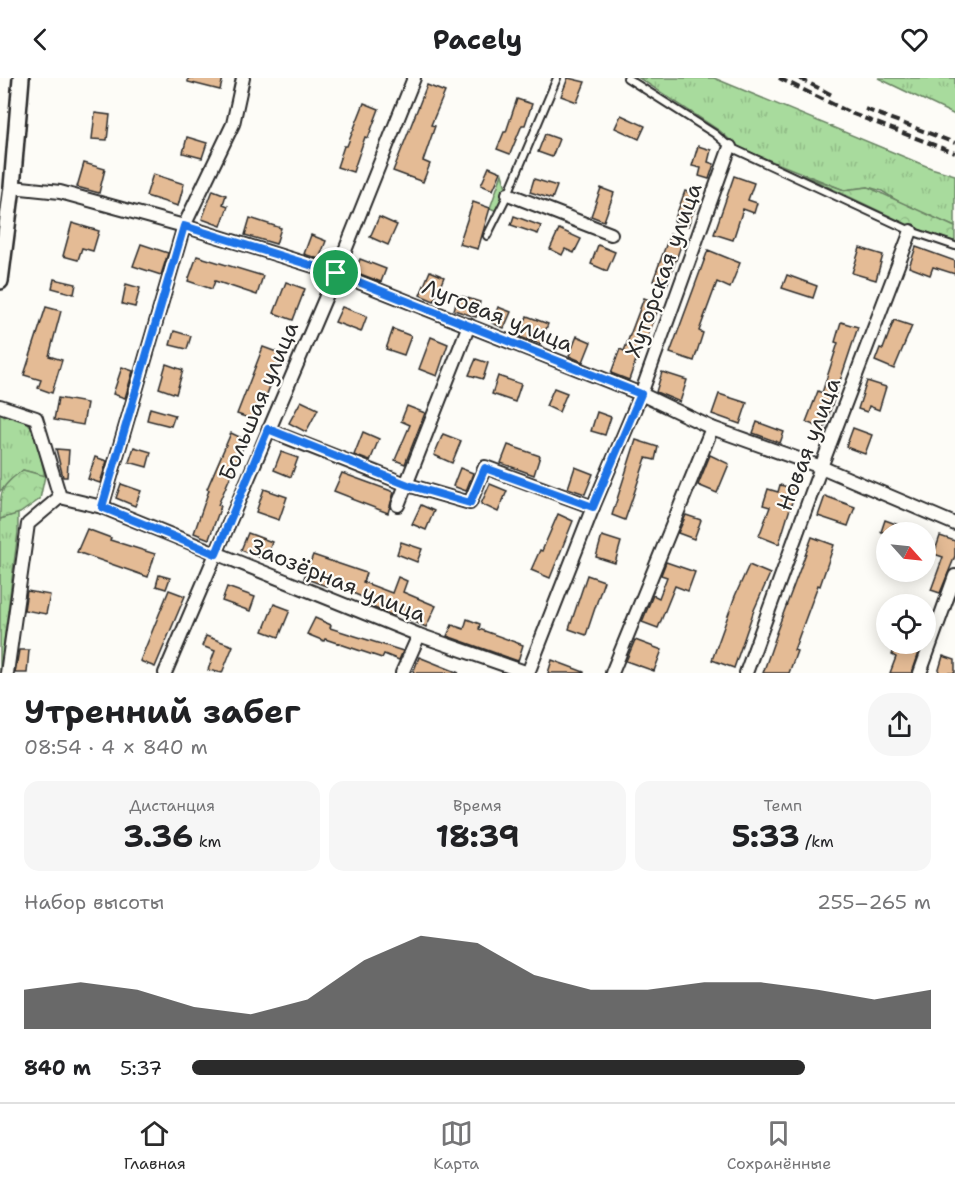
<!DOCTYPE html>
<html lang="ru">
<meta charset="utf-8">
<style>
body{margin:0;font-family:"Shantell Sans",sans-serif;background:#f6f6f6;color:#202124;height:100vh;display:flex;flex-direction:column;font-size:22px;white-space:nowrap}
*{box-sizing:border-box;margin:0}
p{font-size:20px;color:#757577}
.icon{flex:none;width:33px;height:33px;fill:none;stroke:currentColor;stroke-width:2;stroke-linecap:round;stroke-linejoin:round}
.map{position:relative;height:595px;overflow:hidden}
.panel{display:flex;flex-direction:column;background:#fff;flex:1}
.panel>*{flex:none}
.needle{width:39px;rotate:117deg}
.buttons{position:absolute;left:876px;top:444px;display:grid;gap:12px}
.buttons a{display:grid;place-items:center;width:60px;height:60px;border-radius:50%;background:#fff;box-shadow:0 3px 15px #0003;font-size:30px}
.pin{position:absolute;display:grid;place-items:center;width:51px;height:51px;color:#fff;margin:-26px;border:3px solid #fff;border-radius:50%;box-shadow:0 2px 6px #0007}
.round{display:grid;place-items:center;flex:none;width:63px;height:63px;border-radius:24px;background:#f6f6f6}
.head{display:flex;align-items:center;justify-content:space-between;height:102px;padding:0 24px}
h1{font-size:33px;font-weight:700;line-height:45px}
.stats{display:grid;grid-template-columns:repeat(3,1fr);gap:9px;height:102px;padding:6px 24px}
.stats div{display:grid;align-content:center;border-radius:15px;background:#f6f6f6;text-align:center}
.stats b{font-size:30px;font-weight:700}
.stats small{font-size:16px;font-weight:400}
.stats p{font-size:16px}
.chart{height:168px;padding:12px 24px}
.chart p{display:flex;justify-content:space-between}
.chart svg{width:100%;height:108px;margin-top:6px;fill:#2b2b2b;opacity:.7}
ul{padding:0 24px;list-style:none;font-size:20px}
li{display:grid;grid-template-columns:96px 72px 1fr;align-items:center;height:45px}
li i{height:15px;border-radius:8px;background:#2b2b2b}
header{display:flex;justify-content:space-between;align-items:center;height:78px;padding:0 24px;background:#fff;font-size:27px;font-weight:700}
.tabs{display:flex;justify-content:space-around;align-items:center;height:84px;border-top:2px solid #e0e0e0;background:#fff;font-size:16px;color:#757577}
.tabs a{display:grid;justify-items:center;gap:3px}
.tabs .current{color:#2b2b2b}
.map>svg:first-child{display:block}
</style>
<header><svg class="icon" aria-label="back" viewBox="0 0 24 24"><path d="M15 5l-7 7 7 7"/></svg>Pacely<svg class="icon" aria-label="heart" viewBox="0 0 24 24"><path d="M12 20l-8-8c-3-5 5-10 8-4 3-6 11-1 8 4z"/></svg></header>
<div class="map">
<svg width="955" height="595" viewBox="0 0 955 595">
<defs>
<pattern id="grass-tufts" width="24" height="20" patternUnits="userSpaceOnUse" patternTransform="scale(1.5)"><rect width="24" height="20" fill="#a8db9d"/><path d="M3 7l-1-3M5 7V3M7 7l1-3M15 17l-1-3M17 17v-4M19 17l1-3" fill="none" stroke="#91bc87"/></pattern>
<pattern id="forest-crowns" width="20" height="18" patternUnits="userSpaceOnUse" patternTransform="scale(1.5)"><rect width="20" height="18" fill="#a8db9d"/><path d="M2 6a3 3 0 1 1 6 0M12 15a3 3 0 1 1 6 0" fill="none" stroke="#91bc87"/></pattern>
</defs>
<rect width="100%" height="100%" fill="#fdfcf7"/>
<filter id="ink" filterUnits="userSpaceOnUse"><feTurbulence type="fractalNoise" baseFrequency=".0167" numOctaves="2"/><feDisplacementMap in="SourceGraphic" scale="12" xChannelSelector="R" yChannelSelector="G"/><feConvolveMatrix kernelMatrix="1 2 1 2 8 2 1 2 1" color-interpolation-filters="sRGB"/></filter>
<g filter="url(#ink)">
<g fill="url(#grass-tufts)" stroke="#6a8364" stroke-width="1.5">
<polygon points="639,0 714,0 931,90 955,97 955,149 902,126 882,113 868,109 844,112 739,70 720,53"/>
<polygon points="878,0 955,0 955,37"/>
<polygon points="0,332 26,341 36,359 45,398 23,392 0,413"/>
<polygon points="18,435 18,454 0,595 0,441"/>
</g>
<g fill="url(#forest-crowns)" stroke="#6a8364" stroke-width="1.5">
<polygon points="801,96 844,112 868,109 955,149 955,164 915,150"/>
<path d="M 23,392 L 45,398 L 40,421 L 20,435 L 0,441 C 0,411 0,409 23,392 Z"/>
</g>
<polygon fill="#a8db9d" stroke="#6a8364" stroke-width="1.5" points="502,96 508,116 499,134 490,130"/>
<g fill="#e4bb95" stroke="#2b2b2b" stroke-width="1.5">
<polygon points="188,0 223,0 220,12 188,4"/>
<polygon points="568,0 585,4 577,24 561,18"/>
<polygon points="427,7 445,14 431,47 435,48 423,83 430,86 423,104 393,93"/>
<polygon points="517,21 532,26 525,47 522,47 510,76 497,71 504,54 506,54"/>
<polygon points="364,25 379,31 368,60 365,59 353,94 337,89 344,68 347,68"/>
<polygon points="95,35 110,37 107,62 92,61"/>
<polygon points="621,37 645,48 639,61 615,50"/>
<polygon points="545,56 559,61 552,79 538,74"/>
<polygon points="187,59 207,65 202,80 183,75"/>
<polygon points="698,68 711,72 708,84 714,86 709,101 699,98 701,90 692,88"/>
<polygon points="84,85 105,91 99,115 77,109"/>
<polygon points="489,89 501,94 493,112 481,107"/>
<polygon points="153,96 184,106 178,128 146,118"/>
<polygon points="734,98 754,105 748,122 757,125 754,135 743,131 733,162 714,156"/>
<polygon points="534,101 557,108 552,121 530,114"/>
<polygon points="601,110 614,115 604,143 591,138"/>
<polygon points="213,112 226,117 223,126 228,128 221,148 202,141"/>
<polygon points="685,113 699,118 688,148 674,143"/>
<polygon points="473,124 490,130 478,171 459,166"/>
<polygon points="514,138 541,148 538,156 511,147"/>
<polygon points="379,139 397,147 388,167 370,159"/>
<polygon points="250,140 281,150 276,166 245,157"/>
<polygon points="72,145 99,153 93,173 82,170 78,182 63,178"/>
<polygon points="559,151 581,161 574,175 565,171 562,177 550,171"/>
<polygon points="670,156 683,162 667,207 653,203"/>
<polygon points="311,157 326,163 319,181 304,176"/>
<polygon points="141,166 168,175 161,197 133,188"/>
<polygon points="598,167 615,174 607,193 591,186"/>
<polygon points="916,169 955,183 955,196 933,189 930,197 909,189"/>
<polygon points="860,170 883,177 876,202 852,195"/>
<polygon points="708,172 740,185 730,210 717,204 699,253 703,255 694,283 670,275"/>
<polygon points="197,178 263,198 257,217 215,203 212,211 188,203"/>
<polygon points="360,181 386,191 381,204 355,194"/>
<polygon points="430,193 444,199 434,223 420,217"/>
<polygon points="787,197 817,208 813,220 782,210"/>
<polygon points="54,201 76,206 74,216 52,210"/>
<polygon points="286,204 305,211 293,242 274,235"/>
<polygon points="126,206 140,210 135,229 122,226"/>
<polygon points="458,217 480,224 476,239 454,232"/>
<polygon points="644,220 660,226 645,266 642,265 629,302 611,295 620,271 624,273"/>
<polygon points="46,229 61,233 49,278 62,282 52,315 38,310 41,302 24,297"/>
<polygon points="342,229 367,238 361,254 335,244"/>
<polygon points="498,229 511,234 504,250 492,245"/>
<polygon points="527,238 548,246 540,266 520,259"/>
<polygon points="894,242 912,248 894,291 875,283 880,270 883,271"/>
<polygon points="841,244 858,249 824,351 806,344 818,313 822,315 838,265 835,264"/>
<polygon points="393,251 411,258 404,277 386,271"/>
<polygon points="174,253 191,258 187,271 170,267"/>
<polygon points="577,258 591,264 583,284 569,278"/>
<polygon points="431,259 448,266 437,298 419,291"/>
<polygon points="263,269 282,276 257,343 237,336"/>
<polygon points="476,281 488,285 483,301 469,297"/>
<polygon points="166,286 183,292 176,316 159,310"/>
<polygon points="122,289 133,293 125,320 113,316"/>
<polygon points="662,294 687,302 680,324 656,314"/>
<polygon points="498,298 521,306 515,324 492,316"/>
<polygon points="867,303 886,309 879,332 869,328 867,334 858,331"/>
<polygon points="554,310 567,315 559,334 546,328"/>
<polygon points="719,316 747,325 740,346 712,336"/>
<polygon points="58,320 87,325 83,347 54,342"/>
<polygon points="301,323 318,331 306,354 289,345"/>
<polygon points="407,328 425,335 405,386 395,382 410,347 401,343"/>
<polygon points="150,330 175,337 171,348 147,342"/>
<polygon points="597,334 611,339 605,357 591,353"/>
<polygon points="757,344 784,354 780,365 753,355"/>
<polygon points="853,350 872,357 865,376 846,369"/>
<polygon points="363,354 379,361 370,383 354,377"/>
<polygon points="231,355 246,362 218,427 221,428 209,461 194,455 209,412 207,411"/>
<polygon points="443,356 461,363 452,385 434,377"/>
<polygon points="636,362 658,369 655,382 646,380 625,442 612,437"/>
<polygon points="508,367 540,378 534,397 501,385"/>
<polygon points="134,369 151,374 147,389 129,384"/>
<polygon points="56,371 69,372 67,399 63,399"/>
<polygon points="281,374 298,380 291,399 274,392"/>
<polygon points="710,377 729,386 717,415 698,407"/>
<polygon points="95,379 107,383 100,405 88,401"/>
<polygon points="575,389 593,396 585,416 568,410"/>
<polygon points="460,390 473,395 466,413 453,408"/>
<polygon points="342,395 394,414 388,435 351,421 352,420 334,413"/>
<polygon points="121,406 141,413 135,428 116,420"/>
<polygon points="490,406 507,413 498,434 481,426"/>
<polygon points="780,407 796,411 779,466 759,458 770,429 763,427 768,411 778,414"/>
<polygon points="264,411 287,419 279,442 256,434"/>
<polygon points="825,418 855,429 848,448 818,438"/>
<polygon points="421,427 434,433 426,452 412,446"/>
<polygon points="558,436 573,443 550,500 531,492 540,472 542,473"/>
<polygon points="686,437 701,442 694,461 678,455"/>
<polygon points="885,442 915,453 915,454 881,454"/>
<polygon points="87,451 111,460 110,462 155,476 148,499 77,474"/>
<polygon points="248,455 272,464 266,482 241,472"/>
<polygon points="602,458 621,464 615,485 596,479"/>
<polygon points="940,458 955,463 955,478 940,515 931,512 943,479 934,476"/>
<polygon points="812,459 834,467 820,508 818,507 794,572 797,573 789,595 763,595 777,555 776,555"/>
<polygon points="401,464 422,471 417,484 397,476"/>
<polygon points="313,477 366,495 363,504 392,515 398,499 407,503 403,514 436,528 426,549 395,535 394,538 367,527 369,522 327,504 326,508 304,500"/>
<polygon points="666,484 695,494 688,513 675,508 658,550 642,544 653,517 659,520 667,499 661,497"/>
<polygon points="749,487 770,496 754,532 734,590 712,582 735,518"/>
<polygon points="159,497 170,500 166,511 156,508"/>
<polygon points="587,497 604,503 586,557 569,551"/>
<polygon points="227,509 255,519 250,533 222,523"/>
<polygon points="169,512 185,518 155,589 140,583"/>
<polygon points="27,513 50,517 46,536 24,532"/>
<polygon points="274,526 290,532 279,559 263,553"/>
<polygon points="315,540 331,547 330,550 403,573 399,582 384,576 382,580 325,561 324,563 307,556"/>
<polygon points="467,541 480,546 479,551 523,567 518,583 447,558 452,547 464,551"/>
<polygon points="206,558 233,568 222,595 208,592 215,573 202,568"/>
<polygon points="635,562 662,572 654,593 626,583"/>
<polygon points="896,566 922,566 912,595 890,595 896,579 892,577"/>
<polygon points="19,572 29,572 27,595 15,595"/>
<polygon points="943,578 955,582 955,595 938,595"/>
<polygon points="419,579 459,595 413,595"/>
<polygon points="552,582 584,594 584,595 548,595"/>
</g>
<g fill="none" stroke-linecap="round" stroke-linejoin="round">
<g stroke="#2b2b2b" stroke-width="10">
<g id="service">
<polyline points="627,0 715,56 730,69 911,153 955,168"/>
<polyline points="487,158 508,116 557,0"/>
</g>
</g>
<g stroke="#2b2b2b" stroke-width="16">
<g id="minor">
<polyline points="12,109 60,114 184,148 336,195 641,316 712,350 821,389 955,446"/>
<polyline points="508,116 611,156"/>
<polyline points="0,328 36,340 60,419 102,429 419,557 528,595"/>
<polyline points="268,352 408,407 470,425 485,389 593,429"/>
<polyline points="398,427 469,247"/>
<polyline points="102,429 184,148 233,46 243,0"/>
<polyline points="7,595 28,446 60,419"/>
<polyline points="165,595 336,195 414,0"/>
<polyline points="402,595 419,557"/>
<polyline points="528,595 593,429 641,316 730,69"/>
<polyline points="612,595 712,350"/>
<polyline points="746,595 821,389 911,153"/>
<polyline points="920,595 955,498"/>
</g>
</g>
<g stroke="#2b2b2b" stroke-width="20">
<polyline id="tertiary" points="0,203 12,109 21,0"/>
</g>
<use href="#service" stroke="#fdfcf7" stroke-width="6"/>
<use href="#minor" stroke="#fdfcf7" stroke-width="12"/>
<use href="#tertiary" stroke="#fdfcf7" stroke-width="15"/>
<g stroke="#2b2b2b" stroke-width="4" stroke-dasharray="9 4.5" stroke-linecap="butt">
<polyline points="779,0 853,36 955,75"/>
<polyline points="799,0 832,17"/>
<polyline points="865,31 955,65"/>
</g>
</g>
</g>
<g fill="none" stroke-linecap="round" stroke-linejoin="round" filter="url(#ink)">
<g stroke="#fff" stroke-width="12">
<polygon id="route" points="184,148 336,195 641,316 593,429 485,390 470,425 408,407 268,351 216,476 102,429"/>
</g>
<use href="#route" stroke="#1a73e8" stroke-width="8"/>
</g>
<g text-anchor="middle" stroke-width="4.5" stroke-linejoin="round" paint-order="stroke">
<g font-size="22" fill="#2b2b2b" stroke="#fdfcf7">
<text transform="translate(663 192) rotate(-70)" y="8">Хуторская улица</text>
<text transform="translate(498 237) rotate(22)" y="8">Луговая улица</text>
<text transform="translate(258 323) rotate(-67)" y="8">Большая улица</text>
<text transform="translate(808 366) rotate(-69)" y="8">Новая улица</text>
<text transform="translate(338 502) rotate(22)" y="8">Заозёрная улица</text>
</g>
</g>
</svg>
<div class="buttons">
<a><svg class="needle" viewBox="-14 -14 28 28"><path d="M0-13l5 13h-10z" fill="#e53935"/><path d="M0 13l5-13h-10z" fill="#757577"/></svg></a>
<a><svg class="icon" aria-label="locate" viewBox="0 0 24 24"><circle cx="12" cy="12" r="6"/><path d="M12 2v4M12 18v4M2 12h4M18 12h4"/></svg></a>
</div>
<div class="pin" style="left:336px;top:195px;background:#1e9e55"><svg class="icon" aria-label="arrive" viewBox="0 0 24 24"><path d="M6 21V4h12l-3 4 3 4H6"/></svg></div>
</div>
<section class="panel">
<div class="head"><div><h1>Утренний забег</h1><p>08:54 · 4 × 840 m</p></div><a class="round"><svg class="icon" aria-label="share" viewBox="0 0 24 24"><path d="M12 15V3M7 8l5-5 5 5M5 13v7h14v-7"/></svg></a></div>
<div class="stats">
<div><p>Дистанция</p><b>3.36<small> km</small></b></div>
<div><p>Время</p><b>18:39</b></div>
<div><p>Темп</p><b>5:33<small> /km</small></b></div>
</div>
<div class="chart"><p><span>Набор высоты</span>255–265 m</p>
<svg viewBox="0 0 160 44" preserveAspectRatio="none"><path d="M0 44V28L10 25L20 28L30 35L40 38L50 32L60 16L70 6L80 9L90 22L100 28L110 28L120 25L130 25L140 28L150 32L160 28V44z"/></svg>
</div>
<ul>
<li><b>840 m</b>5:37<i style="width:83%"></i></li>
</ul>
</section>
<nav class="tabs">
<a class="current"><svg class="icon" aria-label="home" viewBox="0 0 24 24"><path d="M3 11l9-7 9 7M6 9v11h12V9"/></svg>Главная</a>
<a><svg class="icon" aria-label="map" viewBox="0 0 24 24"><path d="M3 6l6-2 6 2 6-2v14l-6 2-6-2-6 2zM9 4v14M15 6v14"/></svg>Карта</a>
<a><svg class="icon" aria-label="saved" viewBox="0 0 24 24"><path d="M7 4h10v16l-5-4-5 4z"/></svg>Сохранённые</a>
</nav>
